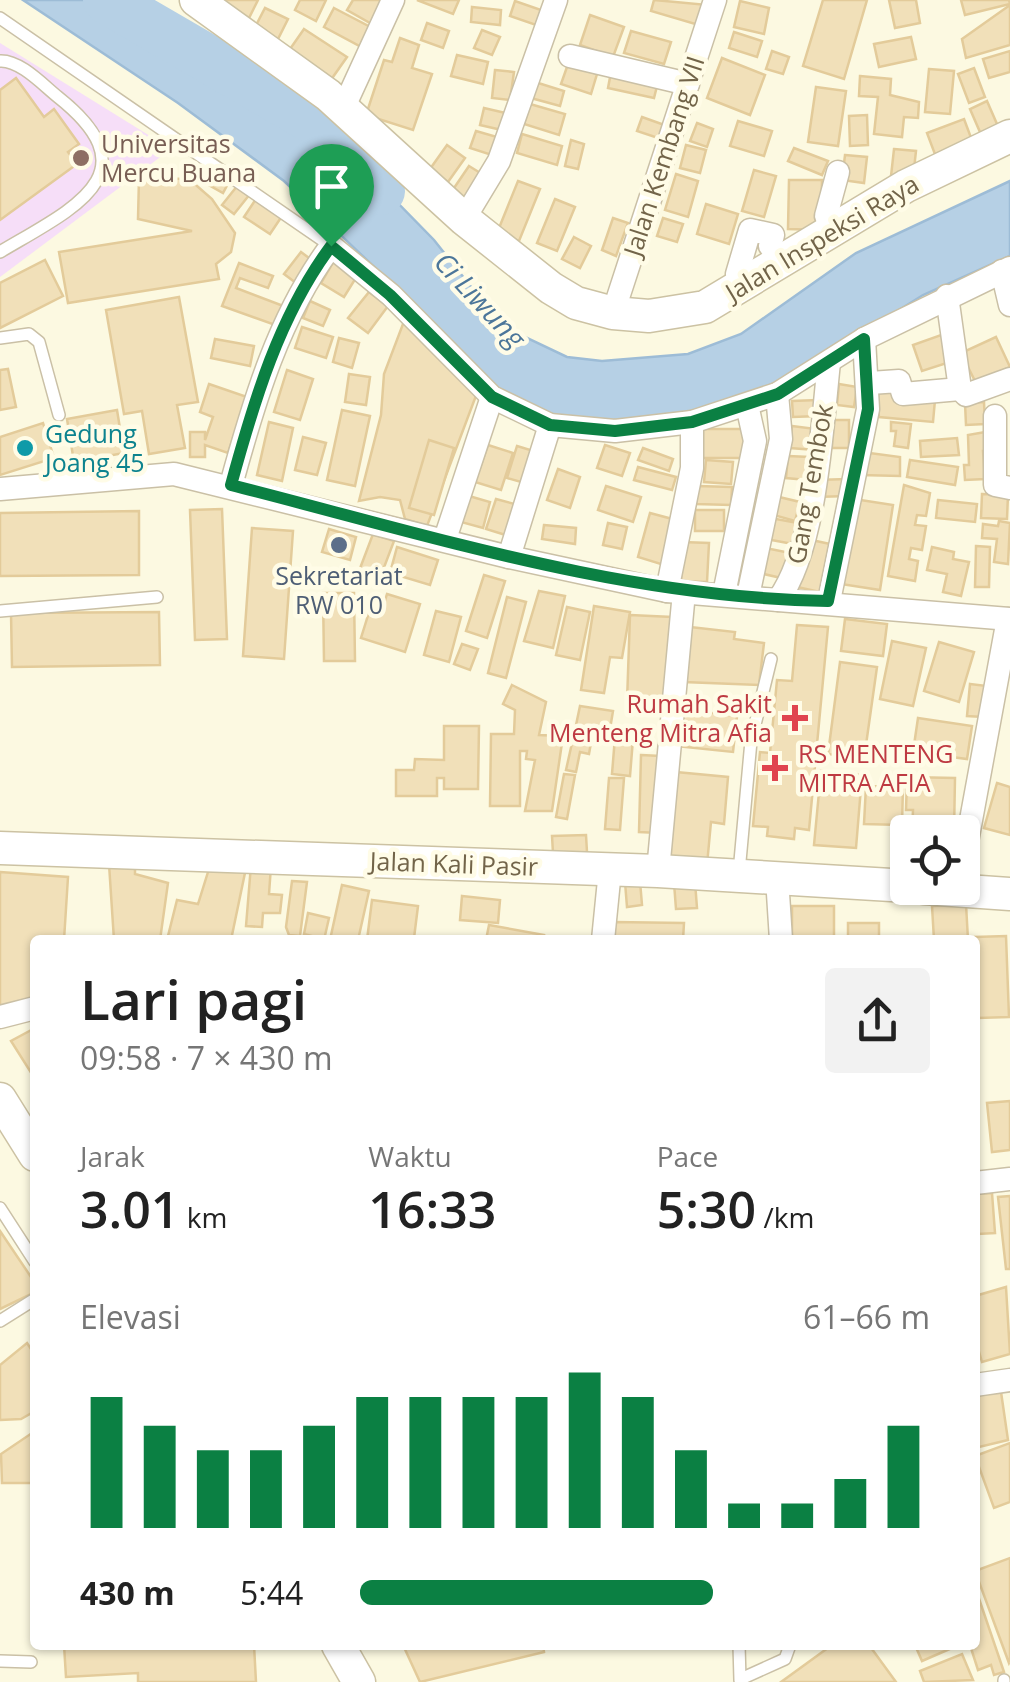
<!DOCTYPE html>
<html lang="id">
<meta charset="utf-8">
<style>
body{margin:0;font-family:"Open Sans",sans-serif;background:#f2f2f2;color:#222;height:100vh;display:flex;flex-direction:column;font-size:38px;white-space:nowrap}
*{box-sizing:border-box;margin:0}
p{font-size:32px;color:#767676}
.icon{flex:none;width:55px;height:55px;fill:none;stroke:currentColor;stroke-width:2;stroke-linecap:round;stroke-linejoin:round}
.map{position:relative;flex:1;overflow:hidden}
.details{position:absolute;left:30px;top:935px;width:950px;height:715px;display:flex;flex-direction:column;background:#fff;border-radius:10px;box-shadow:0 2px 8px #0004}
.details>*{flex:none}
.tools{position:absolute;left:890px;top:815px;display:grid;gap:20px}
.tools a{display:grid;place-items:center;width:90px;height:90px;border-radius:10px;background:#fff;box-shadow:0 2px 8px #0004;font-size:50px}
.pin{position:absolute;display:grid;place-items:center;width:85px;height:85px;color:#fff;margin:-102px -42px;border-radius:50% 50% 50% 0;rotate:-45deg;box-shadow:0 0 10px #0007}
.pin .icon{rotate:45deg}
.round{display:grid;place-items:center;flex:none;width:105px;height:105px;border-radius:10px;background:#f2f2f2}
.head{display:flex;align-items:center;justify-content:space-between;height:170px;padding:0 50px}
h1{font-size:55px;font-weight:600;line-height:75px}
.metrics{display:grid;grid-template-columns:repeat(3,1fr);gap:15px;height:170px;padding:10px 50px}
.metrics div{display:grid;align-content:center}
.metrics b{font-size:50px;font-weight:600}
.metrics small{font-size:28px;font-weight:400}
.metrics p{font-size:28px}
.chart{height:280px;padding:20px 50px}
.chart p{display:flex;justify-content:space-between}
.chart svg{width:100%;height:180px;margin-top:10px;stroke:#0b8043;stroke-width:6}
ul{padding:0 50px;list-style:none;font-size:32px}
li{display:grid;grid-template-columns:160px 120px 1fr;align-items:center;height:75px}
li i{height:25px;border-radius:12px;background:#0b8043}
.map>svg:first-child{display:block}
</style>
<div class="map">
<svg width="1010" height="1682" viewBox="0 0 1010 1682">
<rect width="100%" height="100%" fill="#fcf9e1"/>
<polygon fill="#f6def8" points="0,43 171,149 0,277"/>
<polygon fill="#b6d0e5" stroke="#9dbcd6" stroke-width="2.5" points="23,0 129,0 340,144 434,240 502,326 567,357 602,361 688,354 741,334 856,253 1010,181 1010,256 923,295 791,377 672,421 606,422 546,414 495,391 413,304 284,181 178,103"/>
<g fill="none" stroke-linecap="round" stroke-linejoin="round">
<polyline stroke="#b6d0e5" stroke-width="48" points="107,0 322,125 381,191"/>
</g>
<g fill="#f1e0b9" stroke="#e3cb9a" stroke-width="2.5">
<polygon points="222,0 258,0 248,20"/>
<polygon points="300,0 326,0 316,21 295,10"/>
<polygon points="353,0 388,0 377,27 347,10"/>
<polygon points="417,0 459,0 453,14"/>
<polygon points="654,0 708,5 702,26 651,11"/>
<polygon points="823,0 867,0 844,79 803,66"/>
<polygon points="889,0 916,0 920,23 895,28"/>
<polygon points="961,0 1009,0 1010,4 965,15"/>
<polygon points="515,1 541,10 536,25 510,16"/>
<polygon points="740,1 769,8 764,34 734,27"/>
<polygon points="1010,5 1010,45 966,58 962,39"/>
<polygon points="472,7 501,10 500,25 471,22"/>
<polygon points="265,8 288,19 275,45 252,33"/>
<polygon points="334,8 378,31 367,50 324,27"/>
<polygon points="590,15 624,27 613,57 580,45"/>
<polygon points="427,23 449,31 443,48 421,40"/>
<polygon points="304,29 347,57 328,84 290,49"/>
<polygon points="482,30 500,37 492,55 474,48"/>
<polygon points="631,31 671,42 664,64 624,53"/>
<polygon points="734,32 762,41 757,57 729,48"/>
<polygon points="911,37 916,59 879,67 874,44"/>
<polygon points="400,38 419,45 412,68 432,74 413,130 366,115 384,60 392,62"/>
<polygon points="772,51 789,57 783,74 766,69"/>
<polygon points="1010,51 1010,72 989,78 983,59"/>
<polygon points="457,55 488,62 483,84 451,76"/>
<polygon points="722,58 765,75 750,115 707,98"/>
<polygon points="568,64 597,74 591,94 561,84"/>
<polygon points="974,68 985,97 969,103 958,74"/>
<polygon points="929,69 954,71 950,114 925,112"/>
<polygon points="495,70 514,72 510,100 492,98"/>
<polygon points="611,72 658,82 654,98 608,88"/>
<polygon points="860,76 891,79 890,95 919,102 918,118 904,117 902,137 874,134 878,97 859,96"/>
<polygon points="16,78 44,117 54,109 79,144 68,152 77,164 0,220 0,90"/>
<polygon points="535,82 564,91 560,106 531,98"/>
<polygon points="816,87 846,91 838,146 808,142"/>
<polygon points="987,101 1000,131 983,139 970,109"/>
<polygon points="530,104 565,114 559,135 524,124"/>
<polygon points="484,108 510,114 506,131 480,125"/>
<polygon points="867,115 868,145 850,146 849,116"/>
<polygon points="642,117 670,127 664,140 637,131"/>
<polygon points="964,119 973,143 936,157 927,133"/>
<polygon points="738,121 772,131 764,156 730,146"/>
<polygon points="697,123 713,129 707,147 690,141"/>
<polygon points="476,131 504,139 498,157 470,148"/>
<polygon points="522,134 562,146 557,165 517,153"/>
<polygon points="571,140 584,144 578,169 565,166"/>
<polygon points="447,145 465,158 448,182 430,169"/>
<polygon points="686,145 706,150 700,173 680,168"/>
<polygon points="794,148 828,161 822,175 788,161"/>
<polygon points="894,149 916,151 913,178 891,176"/>
<polygon points="845,155 867,157 864,183 842,180"/>
<polygon points="206,164 231,178 223,193 198,179"/>
<polygon points="469,166 482,174 464,200 452,191"/>
<polygon points="754,170 776,176 764,217 742,211"/>
<polygon points="676,174 698,181 688,217 665,210"/>
<polygon points="139,178 189,179 212,199 235,233 231,252 216,264 219,279 68,303 59,252 192,231 138,219"/>
<polygon points="789,180 822,180 821,230 788,229"/>
<polygon points="518,181 540,189 519,241 497,233"/>
<polygon points="238,185 250,194 234,214 222,205"/>
<polygon points="256,199 282,216 270,234 244,217"/>
<polygon points="555,199 575,207 557,251 537,243"/>
<polygon points="706,204 738,214 729,244 697,234"/>
<polygon points="613,218 628,223 616,256 602,250"/>
<polygon points="663,218 683,224 677,242 657,236"/>
<polygon points="574,237 591,246 580,268 562,259"/>
<polygon points="301,252 313,261 296,283 284,274"/>
<polygon points="335,259 359,273 344,297 321,283"/>
<polygon points="45,260 63,296 0,328 0,283"/>
<polygon points="239,263 273,276 268,288 240,278 236,288 286,307 278,326 222,306"/>
<polygon points="369,292 388,306 368,333 348,318"/>
<polygon points="179,297 198,402 177,405 185,448 149,454 142,411 124,414 106,310"/>
<polygon points="310,301 330,310 323,326 303,318"/>
<polygon points="406,316 477,393 427,526 405,519 400,500 380,497 359,501 381,415 384,374"/>
<polygon points="302,327 333,337 326,358 295,348"/>
<polygon points="941,335 950,362 922,371 913,345"/>
<polygon points="996,337 1010,367 976,383 961,353"/>
<polygon points="339,338 359,343 352,368 333,362"/>
<polygon points="215,339 254,346 250,366 211,358"/>
<polygon points="8,369 16,407 0,410 0,370"/>
<polygon points="287,370 313,379 300,420 274,412"/>
<polygon points="349,374 370,377 366,405 345,402"/>
<polygon points="209,384 247,397 228,453 205,445 205,457 190,457 190,432 205,432 205,440 213,417 200,412"/>
<polygon points="839,384 857,387 854,407 837,405"/>
<polygon points="876,387 935,400 933,422 879,417"/>
<polygon points="818,400 819,416 793,417 792,401"/>
<polygon points="984,402 985,424 966,425 965,403"/>
<polygon points="117,410 124,453 74,462 67,419"/>
<polygon points="342,410 370,416 355,486 327,480"/>
<rect x="832" y="420" width="17" height="28"/>
<polygon points="269,422 293,428 282,481 257,475"/>
<polygon points="891,422 911,424 908,448 894,446 896,431 891,431"/>
<polygon points="43,423 54,458 0,475 0,437"/>
<polygon points="792,426 816,429 815,450 790,448"/>
<rect x="697" y="429" width="49" height="29"/>
<polygon points="991,431 991,451 983,451 985,479 965,480 964,465 969,465 968,435"/>
<polygon points="303,437 326,443 317,475 295,470"/>
<polygon points="957,438 959,455 921,457 920,441"/>
<polygon points="429,440 454,448 434,515 409,508"/>
<polygon points="488,445 513,453 501,490 475,482"/>
<polygon points="605,445 630,453 622,476 597,468"/>
<polygon points="517,446 537,452 528,484 507,478"/>
<polygon points="643,448 673,459 669,471 638,460"/>
<polygon points="862,452 900,457 900,476 860,475"/>
<polygon points="788,456 809,457 807,480 786,478"/>
<polygon points="706,460 733,462 731,484 704,482"/>
<polygon points="910,460 958,467 955,485 907,477"/>
<polygon points="638,467 676,477 672,490 634,480"/>
<polygon points="558,469 580,477 570,508 547,500"/>
<polygon points="847,479 847,496 816,497 816,480"/>
<polygon points="904,485 930,493 926,516 917,515 915,525 926,526 922,550 911,548 909,559 918,561 915,581 888,576"/>
<polygon points="606,486 641,497 633,522 598,510"/>
<polygon points="697,486 732,487 731,505 696,504"/>
<polygon points="982,494 1008,495 1007,519 981,518"/>
<polygon points="469,496 490,502 483,528 461,522"/>
<polygon points="775,496 800,502 795,521 770,514"/>
<polygon points="496,499 522,506 512,537 486,529"/>
<polygon points="854,499 893,505 880,590 841,584"/>
<polygon points="938,500 977,504 975,522 936,518"/>
<polygon points="222,509 227,639 195,640 190,510"/>
<rect x="695" y="510" width="29" height="21"/>
<polygon points="139,511 139,575 0,576 0,513"/>
<polygon points="650,513 676,520 664,565 638,557"/>
<polygon points="765,517 798,523 793,544 761,538"/>
<polygon points="999,521 1010,523 1008,564 994,562 997,539 982,538 983,524 998,526"/>
<polygon points="608,523 627,527 622,549 603,545"/>
<polygon points="544,525 576,528 575,544 542,539"/>
<polygon points="252,528 293,531 284,659 243,656"/>
<polygon points="329,529 356,537 350,560 322,552"/>
<polygon points="373,534 394,541 380,578 359,571"/>
<polygon points="807,539 830,544 820,592 797,587"/>
<polygon points="682,542 709,543 707,582 681,581"/>
<polygon points="976,546 990,547 989,587 975,587"/>
<polygon points="397,547 438,560 430,585 390,573"/>
<polygon points="761,547 795,554 790,580 755,572"/>
<polygon points="932,547 954,552 953,559 969,562 961,596 943,592 947,574 927,570"/>
<polygon points="484,575 505,581 487,638 466,631"/>
<polygon points="539,591 565,596 553,648 524,641"/>
<polygon points="323,593 354,593 355,661 324,661"/>
<polygon points="387,594 420,604 405,652 361,638 370,609 381,613"/>
<polygon points="507,597 526,602 506,678 488,673"/>
<polygon points="594,606 630,612 622,658 610,657 604,693 581,690"/>
<polygon points="567,607 590,612 580,660 556,655"/>
<polygon points="436,611 461,617 449,662 424,655"/>
<polygon points="159,612 160,665 12,667 11,613"/>
<polygon points="630,615 672,617 668,704 627,702"/>
<polygon points="845,619 887,624 883,656 841,651"/>
<polygon points="797,625 828,627 809,830 795,828 794,839 767,836 768,827 753,826 760,752 770,753 777,680 792,681"/>
<polygon points="690,627 735,632 734,639 764,643 759,685 684,682"/>
<polygon points="892,641 926,648 913,706 880,699"/>
<polygon points="939,642 974,652 959,702 924,691"/>
<polygon points="462,644 478,649 470,670 454,664"/>
<polygon points="840,662 877,667 864,759 828,754"/>
<polygon points="970,684 987,686 983,717 967,716"/>
<polygon points="512,685 546,702 539,735 563,736 552,811 525,811 535,760 526,759 527,751 520,751 520,806 490,806 491,734 514,734 515,710 503,704"/>
<polygon points="580,706 613,711 609,735 575,730"/>
<polygon points="679,709 737,716 733,752 675,746"/>
<polygon points="918,718 972,726 967,759 913,752"/>
<polygon points="444,726 479,726 478,789 444,789 444,778 437,778 437,796 396,796 396,770 414,770 415,759 444,760"/>
<polygon points="574,734 592,737 589,754 580,752 576,772 566,770"/>
<polygon points="615,737 633,739 630,776 612,774"/>
<polygon points="641,755 660,756 659,833 639,832"/>
<polygon points="821,771 862,775 856,848 814,845"/>
<polygon points="676,772 728,777 724,824 711,822 707,865 667,861"/>
<polygon points="564,774 575,775 567,819 556,817"/>
<polygon points="907,777 955,778 954,832 912,832 913,810 906,810"/>
<polygon points="609,778 624,778 620,830 605,829"/>
<polygon points="997,783 1010,787 1010,835 984,828"/>
<polygon points="866,786 903,787 902,825 864,824"/>
<polygon points="586,835 587,852 553,853 552,836"/>
<polygon points="213,856 246,868 231,940 167,940 177,900 198,904"/>
<polygon points="109,864 135,864 135,874 168,883 160,940 114,940"/>
<polygon points="251,865 271,866 269,894 282,895 280,913 263,913 262,927 246,926"/>
<polygon points="0,872 68,877 64,940 35,940 35,1006 0,1015"/>
<polygon points="292,881 307,882 300,936 289,935 286,927"/>
<polygon points="640,881 642,905 627,907 625,882"/>
<polygon points="695,882 697,908 676,909 674,883"/>
<polygon points="342,885 369,891 358,940 330,940"/>
<polygon points="462,896 500,900 498,923 460,920"/>
<polygon points="372,900 418,906 414,938 431,940 367,940"/>
<polygon points="966,904 968,940 934,940 932,906"/>
<rect x="792" y="906" width="42" height="34"/>
<polygon points="308,913 329,918 324,940 310,940 312,936 304,934"/>
<polygon points="613,922 684,923 683,940 612,940"/>
<rect x="848" y="923" width="31" height="17"/>
<polygon points="489,925 544,935 543,940 486,940"/>
<polygon points="1006,936 1009,1017 978,1018 975,937"/>
<polygon points="35,1028 35,1079 11,1041"/>
<polygon points="1010,1101 1010,1150 992,1152 987,1103"/>
<polygon points="992,1193 995,1233 978,1234 976,1194"/>
<polygon points="1010,1196 1010,1269 1006,1269 998,1197"/>
<polygon points="0,1231 35,1283 35,1292 0,1309"/>
<polygon points="1006,1287 1010,1354 982,1362 975,1338 975,1296"/>
<polygon points="27,1343 35,1355 35,1411 21,1419 0,1420 0,1365"/>
<polygon points="1000,1385 1008,1440 975,1448 975,1390"/>
<polygon points="35,1431 35,1483 2,1483 1,1454"/>
<polygon points="1010,1443 1010,1502 994,1508 975,1456"/>
<polygon points="1010,1558 1010,1661 1009,1663 975,1571"/>
<polygon points="975,1587 1004,1672 994,1675 991,1665 978,1670 970,1645 975,1645"/>
<polygon points="64,1645 254,1645 256,1682 138,1682 138,1673 66,1677"/>
<polygon points="403,1645 543,1645 544,1652 420,1682"/>
<polygon points="832,1645 869,1645 896,1682 781,1682"/>
<polygon points="915,1645 951,1645 952,1648 922,1661"/>
<polygon points="962,1654 973,1680 924,1682 920,1671"/>
</g>
<g fill="none" stroke-linecap="round" stroke-linejoin="round">
<g stroke="#cac0a6" stroke-width="14">
<g id="lane">
<polyline points="0,18 331,246"/>
<path d="M 0,61 C 20,60 43,85 58,97 C 155,174 72,209 0,252"/>
<polyline points="0,338 29,334 39,342 59,415"/>
<polyline points="0,611 157,597"/>
<polyline points="739,872 751,741 771,659"/>
<polyline points="0,1208 35,1262"/>
<polyline points="0,1321 35,1299"/>
<polyline points="739,1645 740,1680"/>
<polyline points="0,1661 31,1662"/>
<polyline points="743,1678 785,1659 790,1645"/>
<polyline points="1004,1680 1004,1682"/>
</g>
</g>
<g stroke="#cac0a6" stroke-width="25">
<g id="street">
<polyline points="570,56 688,84"/>
<polyline points="343,109 393,0"/>
<polyline points="464,219 499,161 556,0"/>
<polyline points="834,230 826,216 838,172"/>
<polyline points="1002,271 1010,305"/>
<polyline points="741,288 737,274 750,230 773,235 770,246 785,261"/>
<polyline points="947,296 960,389"/>
<polyline points="613,313 715,0"/>
<polyline points="870,383 899,381 903,394 960,389 966,395 1010,379"/>
<polyline points="995,416 995,485 1010,488"/>
<path d="M 231,485 C 254,401 279,316 331,246 L 391,295 L 492,397 L 550,425 L 615,431 L 692,422 L 777,394 L 864,339 L 1010,268"/>
<polyline points="0,489 174,474 509,557 667,591 1010,619"/>
<polyline points="445,539 492,397"/>
<polyline points="509,557 550,425"/>
<polyline points="667,591 692,468 692,422"/>
<polyline points="724,594 755,441 747,405"/>
<polyline points="748,596 781,439 777,394"/>
<path d="M 778,600 C 816,549 822,427 829,362"/>
<polyline points="829,601 868,409 864,339"/>
<polyline points="962,869 1008,619"/>
<polyline points="658,871 684,592"/>
<polyline points="777,878 781,940"/>
<polyline points="603,940 610,870"/>
<polyline points="0,1017 35,1008"/>
<polyline points="975,1183 1010,1179"/>
<polyline points="975,1385 1010,1380"/>
</g>
</g>
<g stroke="#ccc2a3" stroke-width="35">
<g id="secondary">
<polyline points="196,0 328,95 464,219 551,288 576,303 613,313 649,316 705,307 906,186 1010,136"/>
<polyline points="0,848 658,871 908,886"/>
<polyline points="924,888 1010,894"/>
<polyline points="0,1099 35,1155"/>
<polyline points="338,1645 359,1682"/>
</g>
</g>
<use href="#lane" stroke="#fff" stroke-width="11"/>
<use href="#street" stroke="#fff" stroke-width="22"/>
<use href="#secondary" stroke="#fff" stroke-width="32"/>
</g>
<g fill="none" stroke-linecap="round" stroke-linejoin="round">
<g stroke="#fff" stroke-width="20">
<path id="route" d="M 331,246 L 390,295 L 492,397 L 550,425 L 615,431 L 692,422 L 778,394 L 864,339 L 868,409 L 828,601 C 624,598 428,535 231,485 C 254,401 279,316 331,246 Z"/>
</g>
<use href="#route" stroke="#0b8043" stroke-width="12"/>
</g>
<circle fill="#8d6e63" stroke="#fffce7" stroke-width="4" cx="81" cy="158" r="10"/>
<circle fill="#0f9aa8" stroke="#fffce7" stroke-width="4" cx="25" cy="448" r="10"/>
<circle fill="#5c6f8a" stroke="#fffce7" stroke-width="4" cx="339" cy="545" r="10"/>
<g fill="#e0444e" stroke="#fffce7" stroke-width="4">
<path d="M790 703h10v10h10v10h-10v10h-10v-10h-10v-10h10z"/>
<path d="M770 753h10v10h10v10h-10v10h-10v-10h-10v-10h10z"/>
</g>
<g text-anchor="middle" stroke-width="9" stroke-linejoin="round" paint-order="stroke">
<g font-size="25" fill="#785e54" stroke="#fffce7" text-anchor="start">
<text x="101" y="153">Universitas<tspan x="101" dy="29">Mercu Buana</tspan></text>
</g>
<g font-size="25" fill="#726449" stroke="#fffce7">
<text transform="translate(664 156) rotate(-72)" y="9">Jalan Kembang VII</text>
<text transform="translate(822 238) rotate(-31)" y="9">Jalan Inspeksi Raya</text>
<text transform="translate(810 484) rotate(-80)" y="9">Gang Tembok</text>
<text transform="translate(454 864) rotate(2)" y="9">Jalan Kali Pasir</text>
</g>
<g font-size="25" fill="#0d838f" stroke="#fffce7" text-anchor="start">
<text x="45" y="443">Gedung<tspan x="45" dy="29">Joang 45</tspan></text>
</g>
<g font-size="25" fill="#4e5e75" stroke="#fffce7">
<text x="339" y="585">Sekretariat<tspan x="339" dy="29">RW 010</tspan></text>
</g>
<g font-size="25" fill="#be3a42" stroke="#fffce7" text-anchor="end">
<text x="772" y="713">Rumah Sakit<tspan x="772" dy="29">Menteng Mitra Afia</tspan></text>
<text x="798" y="763" text-anchor="start">RS MENTENG<tspan x="798" dy="29">MITRA AFIA</tspan></text>
</g>
<g font-size="28" font-style="italic" fill="#4c769a" stroke="#fffce7">
<text transform="translate(480 300) rotate(47)" y="10">Ci Liwung</text>
</g>
</g>
</svg>
<div class="tools">
<a><svg class="icon" aria-label="locate" viewBox="0 0 24 24"><circle cx="12" cy="12" r="6"/><path d="M12 2v4M12 18v4M2 12h4M18 12h4"/></svg></a>
</div>
<div class="pin" style="left:331px;top:246px;background:#1e9e55"><svg class="icon" aria-label="arrive" viewBox="0 0 24 24"><path d="M6 21V4h12l-3 4 3 4H6"/></svg></div>
<section class="details">
<div class="head"><div><h1>Lari pagi</h1><p>09:58 · 7 × 430 m</p></div><a class="round"><svg class="icon" aria-label="share" viewBox="0 0 24 24"><path d="M12 15V3M7 8l5-5 5 5M5 13v7h14v-7"/></svg></a></div>
<div class="metrics">
<div><p>Jarak</p><b>3.01<small> km</small></b></div>
<div><p>Waktu</p><b>16:33</b></div>
<div><p>Pace</p><b>5:30<small> /km</small></b></div>
</div>
<div class="chart"><p><span>Elevasi</span>61–66 m</p>
<svg viewBox="0 0 160 44" preserveAspectRatio="none"><path d="M5 44V12M15 44V19M25 44V25M35 44V25M45 44V19M55 44V12M65 44V12M75 44V12M85 44V12M95 44V6M105 44V12M115 44V25M125 44V38M135 44V38M145 44V32M155 44V19"/></svg>
</div>
<ul>
<li><b>430 m</b>5:44<i style="width:62%"></i></li>
</ul>
</section>
</div>
